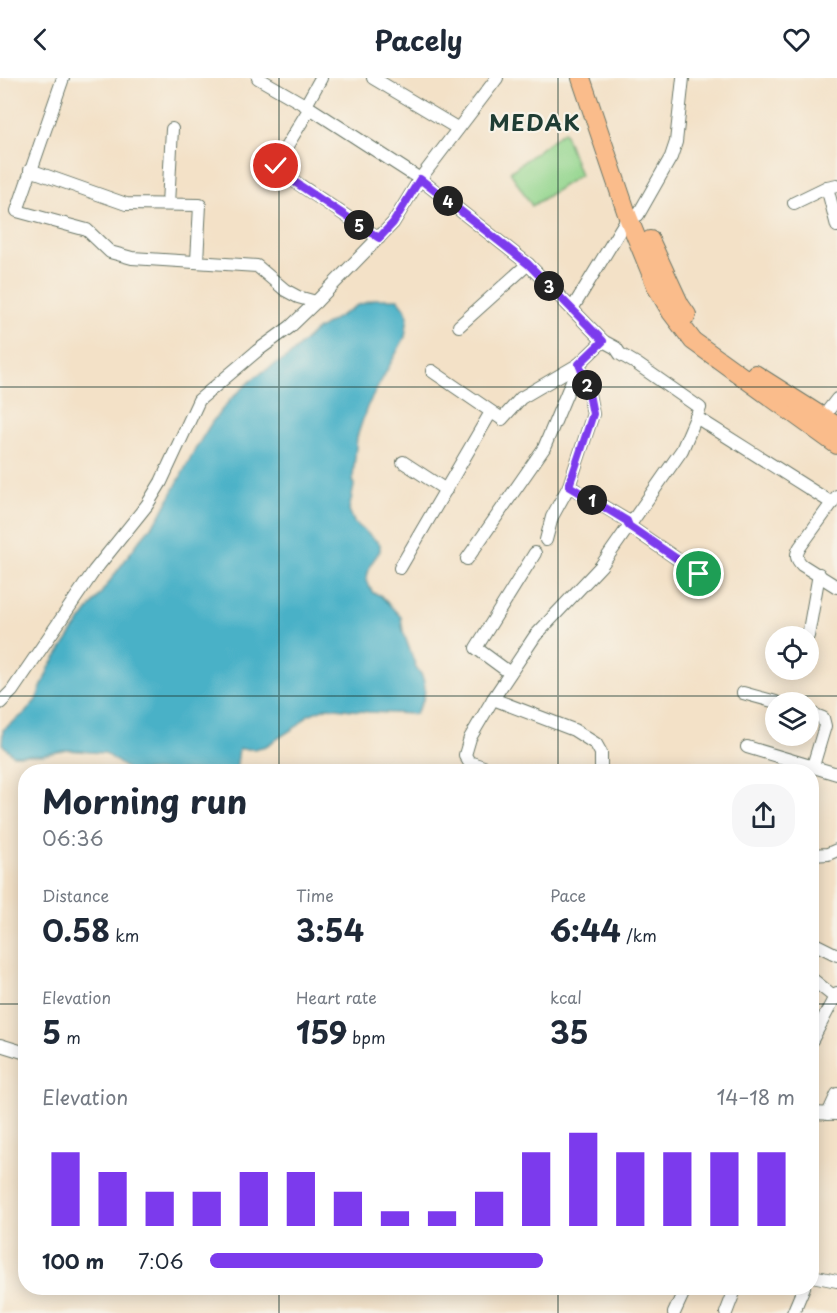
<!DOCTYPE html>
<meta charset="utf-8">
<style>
body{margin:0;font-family:"Playpen Sans",sans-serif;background:#f6f6f7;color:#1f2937;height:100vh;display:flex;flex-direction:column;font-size:22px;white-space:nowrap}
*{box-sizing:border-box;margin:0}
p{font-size:20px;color:#747a83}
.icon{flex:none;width:33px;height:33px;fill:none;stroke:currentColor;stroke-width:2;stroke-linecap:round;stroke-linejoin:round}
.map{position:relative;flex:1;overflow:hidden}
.panel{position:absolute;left:18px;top:686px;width:801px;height:531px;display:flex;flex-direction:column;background:#fff;border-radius:24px;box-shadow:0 3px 15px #0003}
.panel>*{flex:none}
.tools{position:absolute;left:765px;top:548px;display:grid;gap:12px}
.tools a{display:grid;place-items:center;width:54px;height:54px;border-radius:50%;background:#fff;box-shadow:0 3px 15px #0003;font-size:30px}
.pin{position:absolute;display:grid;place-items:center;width:51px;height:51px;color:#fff;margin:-26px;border:3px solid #fff;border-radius:50%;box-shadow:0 2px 6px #0007}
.km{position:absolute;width:30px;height:30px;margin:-15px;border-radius:50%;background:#222;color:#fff;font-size:16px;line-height:30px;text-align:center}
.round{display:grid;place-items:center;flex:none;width:63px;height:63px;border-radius:24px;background:#f6f6f7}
.summary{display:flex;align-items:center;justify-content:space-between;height:102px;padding:0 24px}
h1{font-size:33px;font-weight:700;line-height:45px}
.stats{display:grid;grid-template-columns:repeat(3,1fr);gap:9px;height:102px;padding:6px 24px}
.stats div{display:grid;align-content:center}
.stats b{font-size:30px;font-weight:700}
.stats small{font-size:16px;font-weight:400}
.stats p{font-size:16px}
.chart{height:168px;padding:12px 24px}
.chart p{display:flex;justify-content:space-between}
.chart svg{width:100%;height:108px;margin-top:6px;stroke:#7c3aed;stroke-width:6}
ul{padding:0 24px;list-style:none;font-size:20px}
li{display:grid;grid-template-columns:96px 72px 1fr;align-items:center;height:45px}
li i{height:15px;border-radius:8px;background:#7c3aed}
header{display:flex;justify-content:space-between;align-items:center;height:78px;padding:0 24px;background:#fff;font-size:27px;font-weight:700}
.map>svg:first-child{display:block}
</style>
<header><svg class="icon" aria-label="back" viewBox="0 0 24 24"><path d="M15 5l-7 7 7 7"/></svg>Pacely<svg class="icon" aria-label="heart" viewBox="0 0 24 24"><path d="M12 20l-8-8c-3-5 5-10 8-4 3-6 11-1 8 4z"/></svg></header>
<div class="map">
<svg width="837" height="1235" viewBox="0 0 837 1235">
<rect width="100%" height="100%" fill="#f7f3e8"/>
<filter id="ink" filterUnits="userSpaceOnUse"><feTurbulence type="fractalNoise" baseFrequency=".0167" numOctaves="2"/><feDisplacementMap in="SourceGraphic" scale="12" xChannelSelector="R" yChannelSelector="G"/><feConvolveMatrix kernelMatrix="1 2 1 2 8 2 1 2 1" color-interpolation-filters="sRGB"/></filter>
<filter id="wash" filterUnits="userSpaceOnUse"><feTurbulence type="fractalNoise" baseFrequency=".008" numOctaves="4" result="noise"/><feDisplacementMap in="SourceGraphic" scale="24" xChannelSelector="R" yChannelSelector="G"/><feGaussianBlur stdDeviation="1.35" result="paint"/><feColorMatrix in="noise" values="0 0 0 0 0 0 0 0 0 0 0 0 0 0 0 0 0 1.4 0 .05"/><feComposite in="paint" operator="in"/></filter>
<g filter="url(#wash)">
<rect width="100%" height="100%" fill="#f3e1c7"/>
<polygon fill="#93d58d" stroke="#598960" stroke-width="1.5" points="564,53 580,97 532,128 510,94"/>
<path fill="#48b1c7" stroke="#34777e" stroke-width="1.5" d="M 376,221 L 398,221 L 405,230 L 408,238 L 405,259 L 367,329 L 357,359 L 353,399 L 354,408 L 349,432 L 354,444 L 380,466 L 380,473 L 370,487 L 366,503 L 373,515 L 380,517 L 401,539 L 403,553 L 416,589 C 429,604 427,621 415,636 L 368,634 L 328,629 L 308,637 L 296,649 L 266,668 L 254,671 L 239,671 L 236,693 L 130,693 L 105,675 L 90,674 L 68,672 L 42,677 L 13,677 L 2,666 L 3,652 L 25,635 L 36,622 L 49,590 L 72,555 L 139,463 L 160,438 L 194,373 L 212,344 L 230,322 L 256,298 L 288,279 L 315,253 L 356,228 Z"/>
</g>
<g filter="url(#ink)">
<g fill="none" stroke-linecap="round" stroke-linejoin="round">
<g stroke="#697667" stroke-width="14">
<g id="minor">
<polyline points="63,0 17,133 87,152 110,174 132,180 257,188 285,212 298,219 316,224 393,145 420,101 528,186 603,263 616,270 620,276 637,286 700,330 682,372 601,488 535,558 493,621 470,660 465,677 469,684 495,693"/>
<polyline points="258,0 310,30 420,101 497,0"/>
<polyline points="373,0 457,50"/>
<polyline points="306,27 321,0"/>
<polyline points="310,30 277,84 276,91 379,160"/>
<polyline points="30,92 126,126 200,127 197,183"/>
<polyline points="827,109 837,148"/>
<polyline points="794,125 827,109 837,107"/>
<polyline points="168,126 172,51"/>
<polyline points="638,137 671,79 676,64 683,0"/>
<polyline points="572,231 628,139"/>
<polyline points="459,248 528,186"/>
<polyline points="432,293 502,341 521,320 579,286 587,306 593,336 569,408 628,443 629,448 699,496"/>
<polyline points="696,339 832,425"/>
<polyline points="823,339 837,321"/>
<polyline points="403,384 446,412"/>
<path d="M 837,418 L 800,469 C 796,476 795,480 802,487 L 837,509"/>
<polyline points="546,462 552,439 569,408"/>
<polyline points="467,481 544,370 579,286 603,263"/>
<polyline points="400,490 491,334"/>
<polyline points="808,558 819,496"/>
<polyline points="510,595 476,570 535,475"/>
<polyline points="743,615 776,624"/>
<polyline points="493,621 574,652 596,666 601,675 601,693"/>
<polyline points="0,625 12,613 94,493 147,427 161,404 199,322 257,273 290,249 316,224"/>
<polyline points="808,634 823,640 825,648 813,688"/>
<polyline points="747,669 837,696"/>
<polyline points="812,777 828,776 837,772"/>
<polyline points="817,867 837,877"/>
<polyline points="812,901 837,921"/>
<polyline points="812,962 837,915"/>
<polyline points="0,967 26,975"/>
<polyline points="812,1035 837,1036"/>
<polyline points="828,1036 837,1016"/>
<polyline points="812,1198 837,1203"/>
<polyline points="674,1235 686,1209"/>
<polyline points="726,1235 736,1209"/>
<polyline points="793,1235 804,1209"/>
</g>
</g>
<g stroke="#697667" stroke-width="20">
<g id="highway">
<polyline points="581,0 628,139 657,210 671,234 693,263 837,367"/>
<polyline points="650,162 680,227 687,237"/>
<polyline points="755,296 837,348"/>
</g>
</g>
<use href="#minor" stroke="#fff" stroke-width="12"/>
<use href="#highway" stroke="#fabc8b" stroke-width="18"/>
</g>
</g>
<g fill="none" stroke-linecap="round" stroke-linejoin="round" filter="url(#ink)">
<g stroke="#fff" stroke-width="12">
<polyline id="route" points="276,88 278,93 379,160 393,145 420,101 528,186 603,263 579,286 587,306 593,336 569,408 627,443 629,448 699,496"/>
</g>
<use href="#route" stroke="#7c3aed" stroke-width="8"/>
</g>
<path fill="none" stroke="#1f3d34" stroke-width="1.5" stroke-opacity="0.55" d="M 279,0 L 279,693M 558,0 L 558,693M 0,309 L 837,309M 0,618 L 837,618M 0,926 L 26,926M 812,926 L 837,926M 279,1209 L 279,1235M 558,1209 L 558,1235"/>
<g text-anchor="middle" stroke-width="4.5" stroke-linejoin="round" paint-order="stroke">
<g font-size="22" font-weight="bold" letter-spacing="1.5" fill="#1f3d34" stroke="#f7f3e8">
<text x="535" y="53">MEDAK</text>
</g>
</g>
</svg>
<div class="tools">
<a><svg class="icon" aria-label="locate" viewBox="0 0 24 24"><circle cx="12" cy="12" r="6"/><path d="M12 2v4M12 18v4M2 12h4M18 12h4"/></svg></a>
<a><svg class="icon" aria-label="layers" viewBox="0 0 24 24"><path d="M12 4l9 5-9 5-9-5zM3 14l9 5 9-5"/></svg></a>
</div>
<div class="pin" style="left:699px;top:496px;background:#1e9e55"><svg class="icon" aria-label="arrive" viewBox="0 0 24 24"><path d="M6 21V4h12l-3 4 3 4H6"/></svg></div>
<div class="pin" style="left:276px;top:88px;background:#d93025"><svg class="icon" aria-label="check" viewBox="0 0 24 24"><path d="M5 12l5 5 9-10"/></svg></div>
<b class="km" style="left:592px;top:422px">1</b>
<b class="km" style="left:587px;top:307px">2</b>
<b class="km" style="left:549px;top:208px">3</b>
<b class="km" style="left:448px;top:123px">4</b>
<b class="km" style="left:359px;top:147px">5</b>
<section class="panel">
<div class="summary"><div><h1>Morning run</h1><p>06:36</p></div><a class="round"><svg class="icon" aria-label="share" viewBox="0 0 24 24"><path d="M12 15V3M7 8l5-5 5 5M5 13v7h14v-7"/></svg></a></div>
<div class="stats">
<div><p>Distance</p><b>0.58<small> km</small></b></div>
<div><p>Time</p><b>3:54</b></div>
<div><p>Pace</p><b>6:44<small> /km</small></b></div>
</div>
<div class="stats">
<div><p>Elevation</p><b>5<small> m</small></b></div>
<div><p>Heart rate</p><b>159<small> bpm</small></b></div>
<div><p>kcal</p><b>35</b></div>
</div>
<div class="chart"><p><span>Elevation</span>14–18 m</p>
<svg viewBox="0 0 160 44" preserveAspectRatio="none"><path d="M5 44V14M15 44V22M25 44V30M35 44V30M45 44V22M55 44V22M65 44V30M75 44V38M85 44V38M95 44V30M105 44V14M115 44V6M125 44V14M135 44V14M145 44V14M155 44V14"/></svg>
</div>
<ul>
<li><b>100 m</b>7:06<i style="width:57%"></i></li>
</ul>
</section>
</div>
